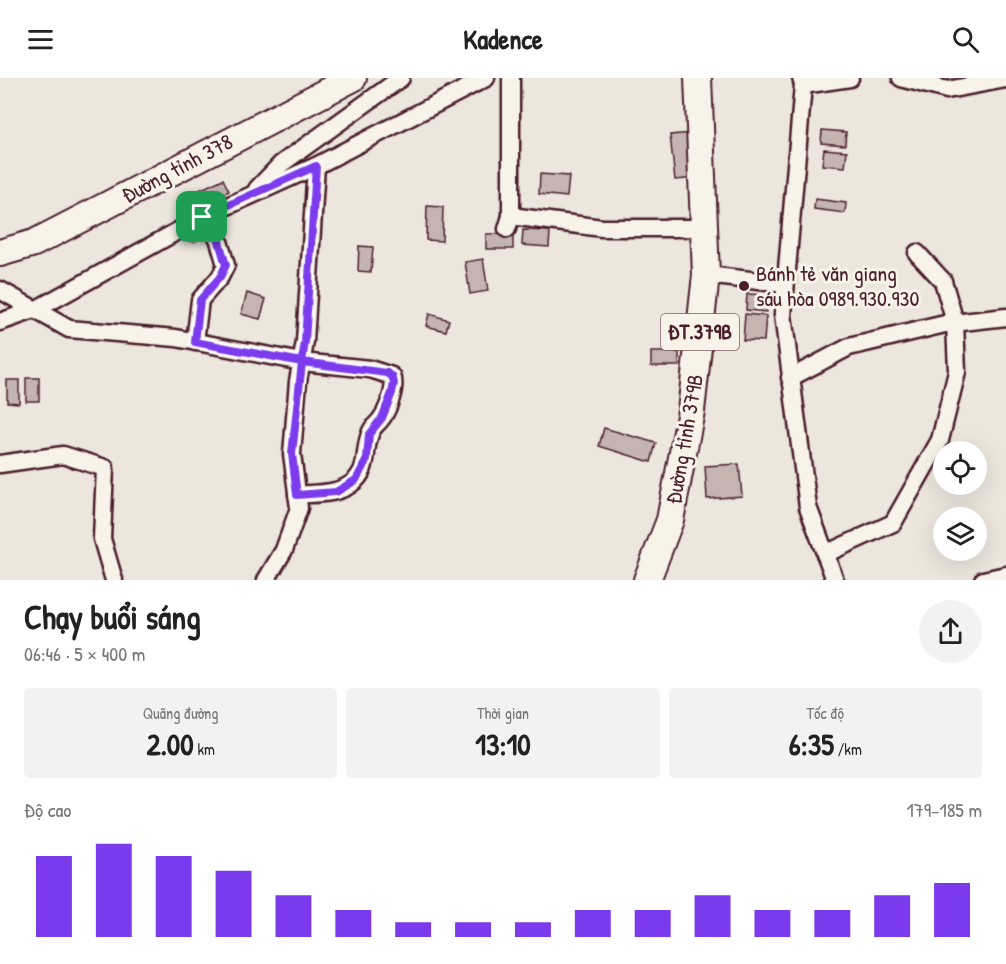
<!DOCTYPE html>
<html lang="vi">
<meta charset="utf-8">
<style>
body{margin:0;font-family:"Patrick Hand",sans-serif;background:#f2f2f2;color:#222;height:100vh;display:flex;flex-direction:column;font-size:22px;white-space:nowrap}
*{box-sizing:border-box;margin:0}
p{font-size:20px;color:#767676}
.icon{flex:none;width:33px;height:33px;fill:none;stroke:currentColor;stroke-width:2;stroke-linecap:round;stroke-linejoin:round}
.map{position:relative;height:502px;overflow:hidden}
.side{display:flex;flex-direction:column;background:#fff;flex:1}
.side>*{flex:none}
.controls{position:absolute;left:933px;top:363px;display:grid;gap:12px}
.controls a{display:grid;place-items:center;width:54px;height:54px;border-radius:50%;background:#fff;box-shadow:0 6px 24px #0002;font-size:30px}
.pin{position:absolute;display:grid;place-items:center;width:51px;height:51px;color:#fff;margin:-26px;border-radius:12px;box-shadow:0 3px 9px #0006}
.round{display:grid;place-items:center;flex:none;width:63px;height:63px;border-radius:32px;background:#f2f2f2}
.summary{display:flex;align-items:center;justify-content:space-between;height:102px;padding:0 24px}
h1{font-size:33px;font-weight:700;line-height:45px}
.figures{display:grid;grid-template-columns:repeat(3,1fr);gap:9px;height:102px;padding:6px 24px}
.figures div{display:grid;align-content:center;border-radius:6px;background:#f2f2f2;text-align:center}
.figures b{font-size:30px;font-weight:700}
.figures small{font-size:16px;font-weight:400}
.figures p{font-size:16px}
.chart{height:168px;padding:12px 24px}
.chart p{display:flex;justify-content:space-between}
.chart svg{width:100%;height:108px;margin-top:6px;stroke:#7c3aed;stroke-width:6}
header{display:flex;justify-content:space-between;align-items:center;height:78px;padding:0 24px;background:#fff;font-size:27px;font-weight:700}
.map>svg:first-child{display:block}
</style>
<header><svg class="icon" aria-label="menu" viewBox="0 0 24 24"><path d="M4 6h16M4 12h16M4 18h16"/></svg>Kadence<svg class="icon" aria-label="search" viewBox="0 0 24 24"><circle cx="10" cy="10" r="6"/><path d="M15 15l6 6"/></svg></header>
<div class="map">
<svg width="1006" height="502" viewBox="0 0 1006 502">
<rect width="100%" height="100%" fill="#ece6dd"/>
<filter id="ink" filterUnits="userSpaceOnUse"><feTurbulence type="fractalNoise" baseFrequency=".0167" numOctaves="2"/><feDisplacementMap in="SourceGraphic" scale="12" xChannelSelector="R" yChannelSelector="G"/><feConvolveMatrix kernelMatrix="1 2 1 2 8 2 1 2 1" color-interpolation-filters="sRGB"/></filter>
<g filter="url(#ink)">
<g fill="#c4b5b0" stroke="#4a1f2b" stroke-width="1.5">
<polygon points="822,52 846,54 845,67 821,65"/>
<polygon points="692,55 697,100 675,102 670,57"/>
<polygon points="824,71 847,73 845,89 822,87"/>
<polygon points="540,96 569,98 567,119 539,116"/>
<polygon points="223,101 229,113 205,125 199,112"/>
<polygon points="815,121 846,125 845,135 814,131"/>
<polygon points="427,128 443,129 442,163 426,162"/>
<polygon points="523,152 550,153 549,169 522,167"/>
<rect x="486" y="156" width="27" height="15"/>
<polygon points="359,168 373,169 371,194 358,193"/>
<polygon points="483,181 488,213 470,216 465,184"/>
<polygon points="247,215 266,221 260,241 241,236"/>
<polygon points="747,216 766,217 766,234 746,232"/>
<polygon points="429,236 449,242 446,253 426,248"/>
<polygon points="745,236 766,238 764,263 743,262"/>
<rect x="651" y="274" width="28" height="14"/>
<rect x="26" y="300" width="13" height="23"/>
<polygon points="7,302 19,302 19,325 7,324"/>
<polygon points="604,350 656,365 651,384 599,368"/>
<polygon points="739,386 742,418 707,421 705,388"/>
</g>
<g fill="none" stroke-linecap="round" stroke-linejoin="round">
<g stroke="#4a1f2b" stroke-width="21">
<g id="street">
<polyline points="801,0 803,7 783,237 808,429 835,502"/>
<polyline points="901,0 947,12 1006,1"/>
<polyline points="803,7 850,0"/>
<polyline points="257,111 281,86 401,0"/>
<polyline points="511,138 602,150 706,150"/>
<polyline points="507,151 511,138 511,0"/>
<polyline points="706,197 785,206"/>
<path d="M 0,212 L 69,251 L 176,260 L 302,284 L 370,291 L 392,298 C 397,308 388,332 381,341 C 377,347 372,348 370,356 C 363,374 370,392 351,406 C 336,417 315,415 297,417"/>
<polyline points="0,244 37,231 203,139 316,88 486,0"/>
<polyline points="195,264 200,222 220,199 226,187 218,160 203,139"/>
<polyline points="790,300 849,269 945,246 1006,239"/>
<polyline points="0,386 63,377 105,390 102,461 114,502"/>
<polyline points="825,476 893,445 940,362 957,294 955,244 943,203 917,175"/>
<polyline points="266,502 284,472 299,430 292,376 298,303 305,264 316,88"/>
<polyline points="983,502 1006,497"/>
</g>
</g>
<g stroke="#4a1f2b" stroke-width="30">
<g id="primary">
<polyline points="0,175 34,165 353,0"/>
<polyline points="647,502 670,442 691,333 706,197 698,0"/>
</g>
</g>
<use href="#street" stroke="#f7f3e8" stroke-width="16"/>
<use href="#primary" stroke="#f7f3e8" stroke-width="26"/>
</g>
<circle fill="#a69090" cx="193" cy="159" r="6"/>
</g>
<g fill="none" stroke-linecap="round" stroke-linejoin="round" filter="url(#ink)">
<g stroke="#fff" stroke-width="12">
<polyline id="route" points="202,139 218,160 226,187 220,199 200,222 195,264 302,284 292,376 297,417 336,414 356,402 367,381 369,356 382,340 392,315 394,305 392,298 387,295 302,284 305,264 316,88 202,139"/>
</g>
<use href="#route" stroke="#7c3aed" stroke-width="8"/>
</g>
<circle fill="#4a1f2b" stroke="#f7f3e8" stroke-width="2" cx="744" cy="208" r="6"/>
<g text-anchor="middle" stroke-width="6" stroke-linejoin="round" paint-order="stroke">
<rect fill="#f7f3e8" stroke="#7e5f64" stroke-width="1.5" x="661" y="236" width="78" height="36" rx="4.5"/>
<g font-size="21" font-weight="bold" fill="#4a1f2b">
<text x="700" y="261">ĐT.379B</text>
</g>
<g font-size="22" fill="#4a1f2b" stroke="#f7f3e8">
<text transform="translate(177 90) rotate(-28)" y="8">Đường tỉnh 378</text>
<text transform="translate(684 361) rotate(-80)" y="8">Đường tỉnh 379B</text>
</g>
<g font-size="22" fill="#4a1f2b" stroke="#f7f3e8" text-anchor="start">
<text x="756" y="203">Bánh tẻ văn giang<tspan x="756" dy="25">sáu hòa 0989.930.930</tspan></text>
</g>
</g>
</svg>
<div class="controls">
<a><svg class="icon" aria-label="locate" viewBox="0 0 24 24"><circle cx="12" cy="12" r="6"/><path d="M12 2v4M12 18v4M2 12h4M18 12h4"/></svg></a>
<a><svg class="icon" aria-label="layers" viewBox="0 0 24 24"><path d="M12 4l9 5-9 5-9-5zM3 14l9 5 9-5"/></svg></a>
</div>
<div class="pin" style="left:202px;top:139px;background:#1e9e55"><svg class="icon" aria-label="arrive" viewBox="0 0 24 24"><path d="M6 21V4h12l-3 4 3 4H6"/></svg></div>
</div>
<section class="side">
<div class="summary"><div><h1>Chạy buổi sáng</h1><p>06:46 · 5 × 400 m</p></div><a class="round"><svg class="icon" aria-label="share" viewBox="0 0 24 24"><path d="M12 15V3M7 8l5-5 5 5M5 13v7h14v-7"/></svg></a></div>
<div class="figures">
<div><p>Quãng đường</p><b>2.00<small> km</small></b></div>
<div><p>Thời gian</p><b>13:10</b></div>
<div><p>Tốc độ</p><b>6:35<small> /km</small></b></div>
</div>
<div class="chart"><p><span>Độ cao</span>179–185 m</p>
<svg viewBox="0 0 160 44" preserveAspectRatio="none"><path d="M5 44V11M15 44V6M25 44V11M35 44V17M45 44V27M55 44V33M65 44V38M75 44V38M85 44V38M95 44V33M105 44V33M115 44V27M125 44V33M135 44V33M145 44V27M155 44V22"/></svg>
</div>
</section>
